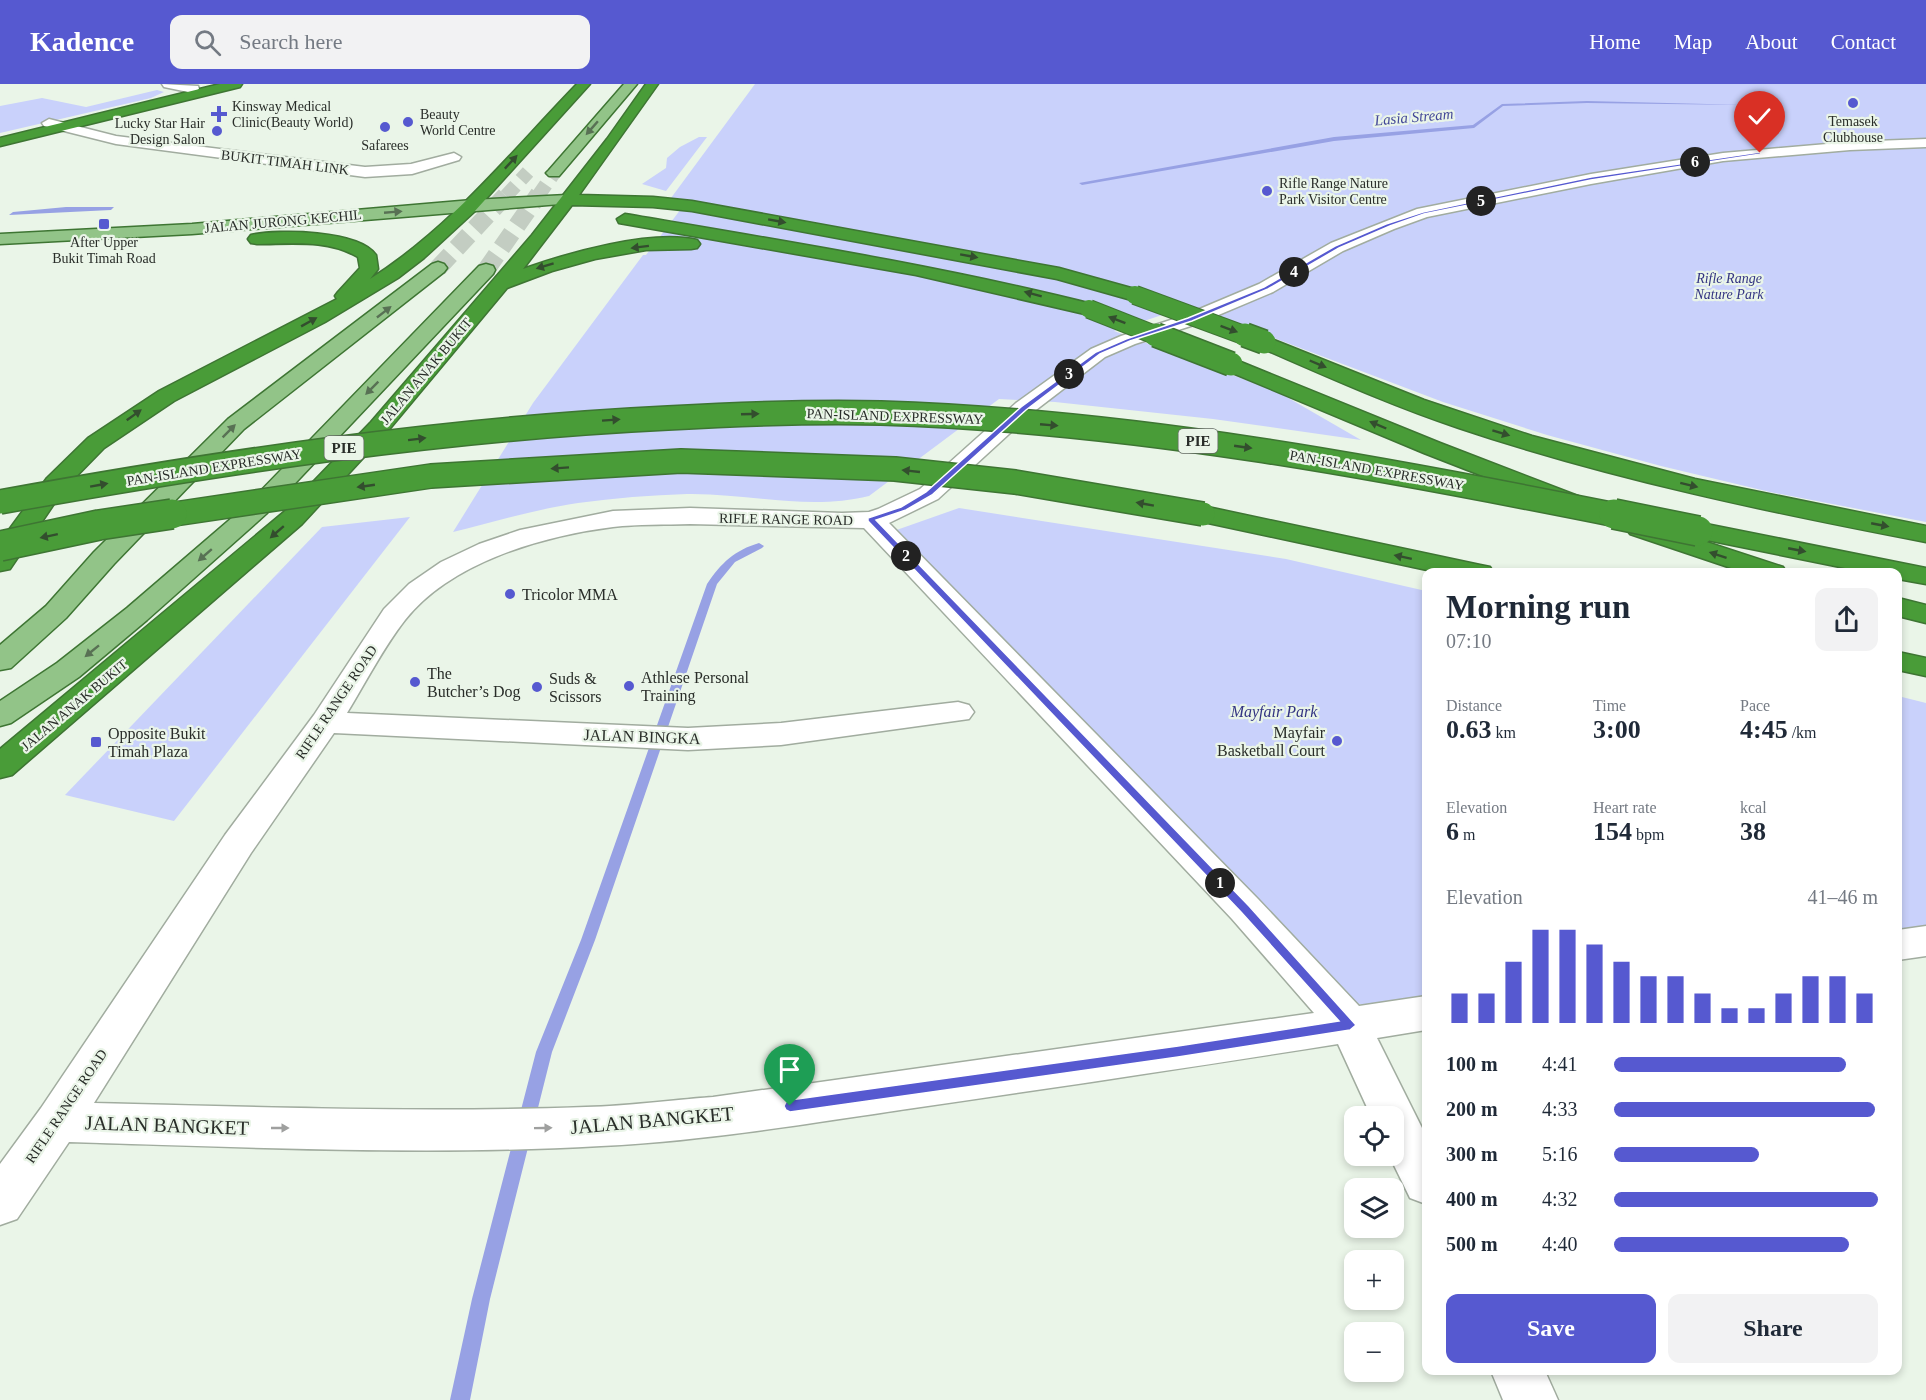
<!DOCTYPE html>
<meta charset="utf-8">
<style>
body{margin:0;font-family:"Times New Roman",serif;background:#f2f2f3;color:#1f2937;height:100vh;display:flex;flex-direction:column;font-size:22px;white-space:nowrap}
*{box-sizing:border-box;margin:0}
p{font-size:20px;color:#747a83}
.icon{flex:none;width:33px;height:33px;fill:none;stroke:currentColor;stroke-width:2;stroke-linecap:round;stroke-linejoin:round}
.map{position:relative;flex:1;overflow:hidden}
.side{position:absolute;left:1422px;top:484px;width:480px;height:807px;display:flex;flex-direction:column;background:#fff;border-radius:12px;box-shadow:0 3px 9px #0003}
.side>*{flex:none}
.fabs{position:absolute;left:1344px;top:1022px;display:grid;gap:12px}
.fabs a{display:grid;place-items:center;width:60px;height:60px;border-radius:12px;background:#fff;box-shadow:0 3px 9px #0003;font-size:30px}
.pin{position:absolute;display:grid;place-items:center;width:51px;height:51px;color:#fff;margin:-62px -26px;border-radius:50% 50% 50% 0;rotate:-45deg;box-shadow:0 0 6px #0007}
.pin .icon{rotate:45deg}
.km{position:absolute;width:30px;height:30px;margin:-15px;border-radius:50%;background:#222;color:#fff;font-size:16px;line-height:30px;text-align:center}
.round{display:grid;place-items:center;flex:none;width:63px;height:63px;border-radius:12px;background:#f2f2f3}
.head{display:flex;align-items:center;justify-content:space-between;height:102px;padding:0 24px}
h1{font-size:33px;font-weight:700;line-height:45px}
.figures{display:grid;grid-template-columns:repeat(3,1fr);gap:9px;height:102px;padding:6px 24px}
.figures div{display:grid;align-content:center}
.figures b{font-size:26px;font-weight:700}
.figures small{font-size:16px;font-weight:400}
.figures p{font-size:16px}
.chart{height:168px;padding:12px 24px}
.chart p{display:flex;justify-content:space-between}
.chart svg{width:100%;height:108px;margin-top:6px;stroke:#5659d0;stroke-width:6}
.button{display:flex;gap:12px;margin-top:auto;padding:12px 24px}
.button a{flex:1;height:69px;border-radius:12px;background:#5659d0;color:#fff;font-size:24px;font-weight:700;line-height:69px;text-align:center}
.button a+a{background:#f2f2f3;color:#1f2937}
ul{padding:0 24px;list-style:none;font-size:20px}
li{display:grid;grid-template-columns:96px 72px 1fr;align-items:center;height:45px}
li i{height:15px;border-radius:8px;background:#5659d0}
header{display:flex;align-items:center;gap:36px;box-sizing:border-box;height:84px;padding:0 30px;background:#5659d0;color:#fff}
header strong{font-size:28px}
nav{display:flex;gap:33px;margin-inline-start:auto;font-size:21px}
.search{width:420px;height:54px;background:#f2f2f3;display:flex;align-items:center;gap:15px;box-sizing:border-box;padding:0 21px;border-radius:12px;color:#747a83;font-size:22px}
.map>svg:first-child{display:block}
</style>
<header>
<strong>Kadence</strong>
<div class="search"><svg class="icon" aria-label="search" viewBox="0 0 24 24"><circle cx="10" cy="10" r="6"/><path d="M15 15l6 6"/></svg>Search here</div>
<nav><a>Home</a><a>Map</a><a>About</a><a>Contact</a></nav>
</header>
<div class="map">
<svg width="1926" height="1316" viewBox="0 0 1926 1316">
<rect width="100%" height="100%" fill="#eaf5e8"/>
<g fill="#c9d1fb">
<path d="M 755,0 L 1926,0 L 1926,438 L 1770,408 L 1661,382 L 1547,351 L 1443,318 L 1189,222 L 1114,247 L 1278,308 L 1361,356 L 1213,335 L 1055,318 L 999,315 L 869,412 C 809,427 747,409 687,410 C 651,411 614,414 578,419 C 536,425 494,438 453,448 L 533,319 L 643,171 L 646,171 L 687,117 L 671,114 Z"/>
<polygon points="157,6 164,8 151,14 0,49 0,22 42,14 86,23"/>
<polygon points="699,53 707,53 666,107 642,100 666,84 667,74 680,63"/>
<polygon points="959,424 1286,475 1426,507 1426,929 1346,918 888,449"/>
<polygon points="410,433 174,737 65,711 322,443"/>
<polygon points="1898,612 1926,619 1926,857 1898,861"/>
</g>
<polygon fill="#97a1e4" points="114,123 111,126 9,131 13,128 66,123"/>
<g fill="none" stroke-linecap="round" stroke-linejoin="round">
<g fill="#97a1e4" fill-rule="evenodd">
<polygon points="1587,17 1747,21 1587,19 1503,22 1474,44 1334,57 1082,101 1079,99 1334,53 1473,41 1502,20"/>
<path d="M 759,459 L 764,462 L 762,464 L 735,478 L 717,500 L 595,856 L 552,968 L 490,1215 L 470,1316 L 450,1316 L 472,1215 L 536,968 L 581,856 L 707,500 C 721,479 735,466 759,459 Z"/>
</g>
<g stroke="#c3cdc2" stroke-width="14" stroke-dasharray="14 8" stroke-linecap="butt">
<polyline points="506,112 528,88"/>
<polyline points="538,112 554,89"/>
</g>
<g stroke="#c3cdc2" stroke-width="18" stroke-dasharray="18 9" stroke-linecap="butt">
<polyline points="438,184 507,110"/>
<polyline points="486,186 539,110"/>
</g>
<g stroke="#a1ac9f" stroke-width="3">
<g id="minor">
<polygon points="162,0 198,2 199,5 193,9 164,3"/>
<polygon points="49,35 116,52 365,83 411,80 454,69 461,73 459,76 412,90 365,93 116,60 44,42 42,39"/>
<path d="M 1926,55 L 1926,63 L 1850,66 L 1723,77 L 1591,100 L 1427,133 L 1394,145 L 1343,167 L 1273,208 L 1197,240 L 1135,260 L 1105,273 L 1032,329 L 938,415 L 889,439 L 1258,815 L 1359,922 L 1426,912 L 1426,946 L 1377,954 L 1426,1052 L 1426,1120 L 1410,1114 L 1389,1071 L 1394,1071 L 1394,1032 L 1371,1032 L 1338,960 C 1194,983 1051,1004 907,1025 C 805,1040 704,1057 601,1062 C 424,1072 246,1063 69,1058 L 17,1135 L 0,1141 L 0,1080 L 41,1024 L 225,751 L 314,631 L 384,525 L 409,500 L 441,478 L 479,460 L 520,446 L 613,427 L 690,424 L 842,429 L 869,428 L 878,425 L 920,405 L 1016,319 L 1091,265 L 1121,252 L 1183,232 L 1259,200 L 1331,159 L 1417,125 L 1591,90 L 1723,69 L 1850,58 ZM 690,440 L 864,444 L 1232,835 L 1314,929 L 713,1013 C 671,1016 628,1022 586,1023 C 422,1029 258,1023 94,1019 L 251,769 L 334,649 L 688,666 L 781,661 L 969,635 L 974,628 L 969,621 L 958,618 L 781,639 L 688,644 L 347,629 C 366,598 383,564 405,536 C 451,478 542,452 613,443 C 638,440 665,441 690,440 Z"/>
<polygon points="1926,842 1926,872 1898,876 1898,846"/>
<polygon points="1491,1287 1545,1287 1558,1316 1503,1316"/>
</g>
</g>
<g stroke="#3e7533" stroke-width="3">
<g id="major">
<polygon points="624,0 637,0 559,92 549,92 546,89 549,86"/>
<polygon points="567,111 573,113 575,116 573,119 192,150 0,160 0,150 192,140 472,116"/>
<polygon points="438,178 444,180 447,184 444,188 244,345 114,480 66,534 11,584 0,586 0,561 46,522 94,468 228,335 432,180"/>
<polygon points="486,180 493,182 495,186 493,190 266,430 147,536 79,593 11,639 0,642 0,617 57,579 127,524 248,420 479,182"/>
</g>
</g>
<g stroke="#3e7533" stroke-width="3">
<g id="highway">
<polygon points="220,0 242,0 240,3 0,62 0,54"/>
<path d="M 577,0 L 590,0 L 474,128 L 424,174 L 398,194 L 325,238 L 174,317 L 104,364 L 64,405 L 10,485 L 0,487 L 0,458 L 47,394 L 88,354 L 159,307 L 337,215 L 335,212 L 338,208 L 360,184 L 358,173 C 327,155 292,160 257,160 L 251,159 L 248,155 L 251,151 C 278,145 359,146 376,171 L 378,185 L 370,195 C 451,144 511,68 577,0 Z"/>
<path d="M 646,0 L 658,0 L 579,111 L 653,113 L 692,117 L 1059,184 L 1142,207 L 1145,211 L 1142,215 L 1135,217 L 1057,195 L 692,127 L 653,123 L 572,121 L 523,185 C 568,169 651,145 697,156 L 700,160 L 697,164 L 691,165 L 646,166 L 595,175 L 552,187 L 507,204 L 387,348 L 302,440 L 12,691 L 0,694 L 0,665 L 284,428 L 371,338 L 532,151 L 607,55 Z"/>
<path d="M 625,130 C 783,157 941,182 1096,221 L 1099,225 L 1096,229 L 1089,231 L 916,191 L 619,139 L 617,135 Z"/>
<path d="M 1264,252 L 1424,316 L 1532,352 L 1695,395 L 1926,442 L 1926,458 C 1769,428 1611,395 1459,344 C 1390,321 1324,291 1257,262 L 1254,258 L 1257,254 Z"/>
<polygon points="1231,274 1440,359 1583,414 1587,419 1583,424 1574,427 1565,424 1424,369 1223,285 1220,280 1223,275"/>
<polygon points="1203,422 1480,481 1490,483 1494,489 1441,489 1194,436 1190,430 1194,424"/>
<polygon points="1639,436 1783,483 1787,489 1746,489 1630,450 1626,444 1630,438"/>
<polygon points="1706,440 1926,484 1926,500 1898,495 1898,489 1870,489 1697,454 1693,448 1697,442"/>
<polygon points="1898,514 1926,521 1926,539 1898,532"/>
<polygon points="1898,568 1926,574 1926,592 1898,586"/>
</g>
</g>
<use href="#minor" fill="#fff" fill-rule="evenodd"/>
<use href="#major" fill="#92c488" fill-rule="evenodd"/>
<use href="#highway" fill="#499c38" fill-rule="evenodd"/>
<g stroke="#3e7533" stroke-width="20" stroke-linecap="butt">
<g id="highway-bridge-far2">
<polyline points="1135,211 1249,253"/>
<polyline points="1089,225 1160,253"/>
</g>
</g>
<g stroke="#3e7533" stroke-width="26" stroke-linecap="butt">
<g id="highway-bridge-far1">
<polyline points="1156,251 1231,280"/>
<polyline points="1245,251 1264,258"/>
<path d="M 0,418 C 221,378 443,345 668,334 C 739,330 810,327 881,329 C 1131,337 1377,383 1621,432"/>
<polyline points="161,432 431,392 681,377 895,385 1015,398 1203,430"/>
</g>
</g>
<g stroke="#3e7533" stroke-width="32" stroke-linecap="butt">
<g id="highway-bridge">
<polyline points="1614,430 1698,447"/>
<polyline points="0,462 99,441 172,430"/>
</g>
</g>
<use href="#highway-bridge-far2" stroke="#499c38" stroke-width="18"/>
<use href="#highway-bridge-far1" stroke="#499c38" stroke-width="23"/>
<use href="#highway-bridge" stroke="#499c38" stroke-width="29"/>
</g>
<defs><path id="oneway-solid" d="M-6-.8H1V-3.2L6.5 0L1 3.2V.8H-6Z" transform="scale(1.5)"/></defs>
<g fill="#587154">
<use href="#oneway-solid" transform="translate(592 44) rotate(131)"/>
<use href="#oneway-solid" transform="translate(393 128) rotate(-5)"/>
<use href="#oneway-solid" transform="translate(384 228) rotate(-38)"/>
<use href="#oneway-solid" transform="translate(372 304) rotate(135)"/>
<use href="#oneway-solid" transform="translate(229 347) rotate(-45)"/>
<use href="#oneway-solid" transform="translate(205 471) rotate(139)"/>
<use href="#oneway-solid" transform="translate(92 567) rotate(141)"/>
</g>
<g fill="#334e2e">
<use href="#oneway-solid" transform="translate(511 78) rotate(-47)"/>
<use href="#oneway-solid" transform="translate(777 137) rotate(10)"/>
<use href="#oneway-solid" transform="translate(640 163) rotate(173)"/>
<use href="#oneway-solid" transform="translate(969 172) rotate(10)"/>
<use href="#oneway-solid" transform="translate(545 182) rotate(163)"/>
<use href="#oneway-solid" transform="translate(1033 210) rotate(-165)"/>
<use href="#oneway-solid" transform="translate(1117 236) rotate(-159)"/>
<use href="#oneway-solid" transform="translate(309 238) rotate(-29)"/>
<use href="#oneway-solid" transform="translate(1229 245) rotate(20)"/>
<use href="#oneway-solid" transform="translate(1318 280) rotate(23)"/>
<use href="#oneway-solid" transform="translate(750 330) rotate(-2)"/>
<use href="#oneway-solid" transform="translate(134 331) rotate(-36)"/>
<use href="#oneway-solid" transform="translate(611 336) rotate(-4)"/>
<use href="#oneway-solid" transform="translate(1049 341) rotate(5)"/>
<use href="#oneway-solid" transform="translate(1378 341) rotate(-157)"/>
<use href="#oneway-solid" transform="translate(1501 349) rotate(17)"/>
<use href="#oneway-solid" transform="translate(417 355) rotate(-7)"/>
<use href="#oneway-solid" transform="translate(1243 363) rotate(8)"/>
<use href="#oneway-solid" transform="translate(560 384) rotate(176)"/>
<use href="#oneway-solid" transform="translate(911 387) rotate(-174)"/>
<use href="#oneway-solid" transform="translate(99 401) rotate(-10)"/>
<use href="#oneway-solid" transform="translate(1689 401) rotate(14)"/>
<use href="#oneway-solid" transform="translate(366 402) rotate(172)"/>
<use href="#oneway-solid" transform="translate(1145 420) rotate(-170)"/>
<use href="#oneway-solid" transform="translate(1880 441) rotate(11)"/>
<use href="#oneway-solid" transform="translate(277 448) rotate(139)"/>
<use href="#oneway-solid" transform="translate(49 452) rotate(168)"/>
<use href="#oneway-solid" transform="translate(1797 466) rotate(11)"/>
<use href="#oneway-solid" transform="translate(1718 471) rotate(-162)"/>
<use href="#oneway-solid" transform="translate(1403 473) rotate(-168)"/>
</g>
<g fill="#9fa09f">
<use href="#oneway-solid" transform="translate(280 1044)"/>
<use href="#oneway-solid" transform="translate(543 1044) rotate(-1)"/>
</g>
<polygon fill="#5659d0" stroke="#fff" stroke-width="1.5" points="1760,68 1761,70 1591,96 1424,130 1390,142 1339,164 1268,205 1192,237 1130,257 1100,270 1026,326 932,411 906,426 876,436 1249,822 1356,941 1350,946 1178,973 790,1028 786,1026 784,1022 786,1018 790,1016 1178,962 1339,937 1241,828 868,437 868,434 901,423 926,408 1021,323 1096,268 1126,255 1188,234 1264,203 1335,162 1386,140 1423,128 1591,93"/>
<g fill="#5659d0" stroke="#eaf5e8" stroke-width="2">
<circle cx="1853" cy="19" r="6"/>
<path d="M216 21h6v6h6v6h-6v6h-6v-6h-6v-6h6z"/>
<circle cx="408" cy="38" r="6"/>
<circle cx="385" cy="43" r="6"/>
<circle cx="217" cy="47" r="6"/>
<circle cx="1267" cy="107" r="6"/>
<rect x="98" y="134" width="12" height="12" rx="3"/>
<circle cx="510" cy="510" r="6"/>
<circle cx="415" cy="598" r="6"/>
<circle cx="629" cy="602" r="6"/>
<circle cx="537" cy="603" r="6"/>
<circle cx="1337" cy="657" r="6"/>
<rect x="90" y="652" width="12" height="12" rx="3"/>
</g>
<g text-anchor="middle" stroke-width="4.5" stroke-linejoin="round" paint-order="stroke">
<g font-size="14" fill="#292d29" stroke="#eaf5e8" text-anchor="start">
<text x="232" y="27">Kinsway Medical<tspan x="232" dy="16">Clinic(Beauty World)</tspan></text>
<text x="420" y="35">Beauty<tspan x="420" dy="16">World Centre</tspan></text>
<text x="1853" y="42" text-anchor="middle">Temasek<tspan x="1853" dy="16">Clubhouse</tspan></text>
<text x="205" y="44" text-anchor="end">Lucky Star Hair<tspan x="205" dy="16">Design Salon</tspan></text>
<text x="385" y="66" text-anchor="middle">Safarees</text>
<text x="1279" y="104">Rifle Range Nature<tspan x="1279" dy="16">Park Visitor Centre</tspan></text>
<text x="104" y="163" text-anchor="middle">After Upper<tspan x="104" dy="16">Bukit Timah Road</tspan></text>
</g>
<g font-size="14" fill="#292d29" stroke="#eaf5e8">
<text transform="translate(285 78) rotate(7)" y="5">BUKIT TIMAH LINK</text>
<text transform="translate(283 137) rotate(-5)" y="5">JALAN JURONG KECHIL</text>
<text transform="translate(426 287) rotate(-50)" y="5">JALAN ANAK BUKIT</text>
<text transform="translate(895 332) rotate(2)" y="5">PAN-ISLAND EXPRESSWAY</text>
<text transform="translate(214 383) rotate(-9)" y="5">PAN-ISLAND EXPRESSWAY</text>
<text transform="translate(1377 386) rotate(10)" y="5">PAN-ISLAND EXPRESSWAY</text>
<text transform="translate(786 435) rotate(1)" y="5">RIFLE RANGE ROAD</text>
<text transform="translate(336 618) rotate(-56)" y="5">RIFLE RANGE ROAD</text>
<text transform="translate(74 621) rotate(-40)" y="5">JALAN ANAK BUKIT</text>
<text transform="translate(66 1022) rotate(-56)" y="5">RIFLE RANGE ROAD</text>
</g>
<g font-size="14" font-style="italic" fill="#333482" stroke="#eaf5e8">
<text x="1729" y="199">Rifle Range<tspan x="1729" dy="16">Nature Park</tspan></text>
</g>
<g font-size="15" font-style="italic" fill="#434898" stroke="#eaf5e8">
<text transform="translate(1414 33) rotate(-5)" y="5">Lasia Stream</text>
</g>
<g fill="#eaf5e8" stroke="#636962" stroke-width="1.5">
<rect x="1178.5" y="345" width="39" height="24" rx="4.5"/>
<rect x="324.5" y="352" width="39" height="24" rx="4.5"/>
</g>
<g font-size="15" font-weight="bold" fill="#292d29">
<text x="1198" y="362">PIE</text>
<text x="344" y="369">PIE</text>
</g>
<g font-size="16" fill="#292d29" stroke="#eaf5e8" text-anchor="start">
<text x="522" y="516">Tricolor MMA</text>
<text x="427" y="595">The<tspan x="427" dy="18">Butcher’s Dog</tspan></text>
<text x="641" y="599">Athlese Personal<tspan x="641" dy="18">Training</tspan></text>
<text x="549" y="600">Suds &amp;<tspan x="549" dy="18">Scissors</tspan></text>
<text x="1325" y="654" text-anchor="end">Mayfair<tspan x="1325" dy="18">Basketball Court</tspan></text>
<text x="108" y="655">Opposite Bukit<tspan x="108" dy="18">Timah Plaza</tspan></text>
</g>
<g font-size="16" font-style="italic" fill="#333482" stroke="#eaf5e8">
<text x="1274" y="633">Mayfair Park</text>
</g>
<g font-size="16" fill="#292d29" stroke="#eaf5e8">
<text transform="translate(642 652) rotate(2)" y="6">JALAN BINGKA</text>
</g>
<g font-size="20" fill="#292d29" stroke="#eaf5e8">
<text transform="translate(652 1036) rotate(-5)" y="7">JALAN BANGKET</text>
<text transform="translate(167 1041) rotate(2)" y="7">JALAN BANGKET</text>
</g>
</g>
</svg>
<div class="fabs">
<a><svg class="icon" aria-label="locate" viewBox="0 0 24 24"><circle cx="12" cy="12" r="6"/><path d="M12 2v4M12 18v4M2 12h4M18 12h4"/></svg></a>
<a><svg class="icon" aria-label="layers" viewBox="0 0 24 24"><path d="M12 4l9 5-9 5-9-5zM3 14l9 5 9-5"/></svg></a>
<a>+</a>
<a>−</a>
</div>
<div class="pin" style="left:790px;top:1022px;background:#1e9e55"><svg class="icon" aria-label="arrive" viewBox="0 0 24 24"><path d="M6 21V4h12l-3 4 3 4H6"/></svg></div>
<div class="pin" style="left:1760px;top:69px;background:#d93025"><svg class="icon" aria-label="check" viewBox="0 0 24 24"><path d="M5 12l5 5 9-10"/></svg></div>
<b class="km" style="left:1220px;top:799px">1</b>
<b class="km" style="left:906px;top:472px">2</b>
<b class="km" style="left:1069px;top:290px">3</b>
<b class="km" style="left:1294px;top:188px">4</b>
<b class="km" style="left:1481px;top:117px">5</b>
<b class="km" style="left:1695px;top:78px">6</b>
<section class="side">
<div class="head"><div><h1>Morning run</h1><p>07:10</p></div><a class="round"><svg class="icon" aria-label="share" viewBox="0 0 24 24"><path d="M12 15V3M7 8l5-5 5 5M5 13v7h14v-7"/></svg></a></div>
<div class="figures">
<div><p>Distance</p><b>0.63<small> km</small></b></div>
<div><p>Time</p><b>3:00</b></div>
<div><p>Pace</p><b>4:45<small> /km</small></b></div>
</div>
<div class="figures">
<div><p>Elevation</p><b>6<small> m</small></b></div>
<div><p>Heart rate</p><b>154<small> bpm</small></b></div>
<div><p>kcal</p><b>38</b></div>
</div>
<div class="chart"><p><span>Elevation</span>41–46 m</p>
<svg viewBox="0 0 160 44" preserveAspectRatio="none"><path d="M5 44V32M15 44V32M25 44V19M35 44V6M45 44V6M55 44V12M65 44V19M75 44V25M85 44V25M95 44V32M105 44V38M115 44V38M125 44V32M135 44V25M145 44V25M155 44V32"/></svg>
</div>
<ul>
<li><b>100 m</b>4:41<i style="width:88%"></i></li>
<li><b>200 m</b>4:33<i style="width:99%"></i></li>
<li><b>300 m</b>5:16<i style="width:55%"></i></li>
<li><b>400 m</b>4:32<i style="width:100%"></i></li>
<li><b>500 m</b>4:40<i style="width:89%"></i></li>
</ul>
<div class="button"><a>Save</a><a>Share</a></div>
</section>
</div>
